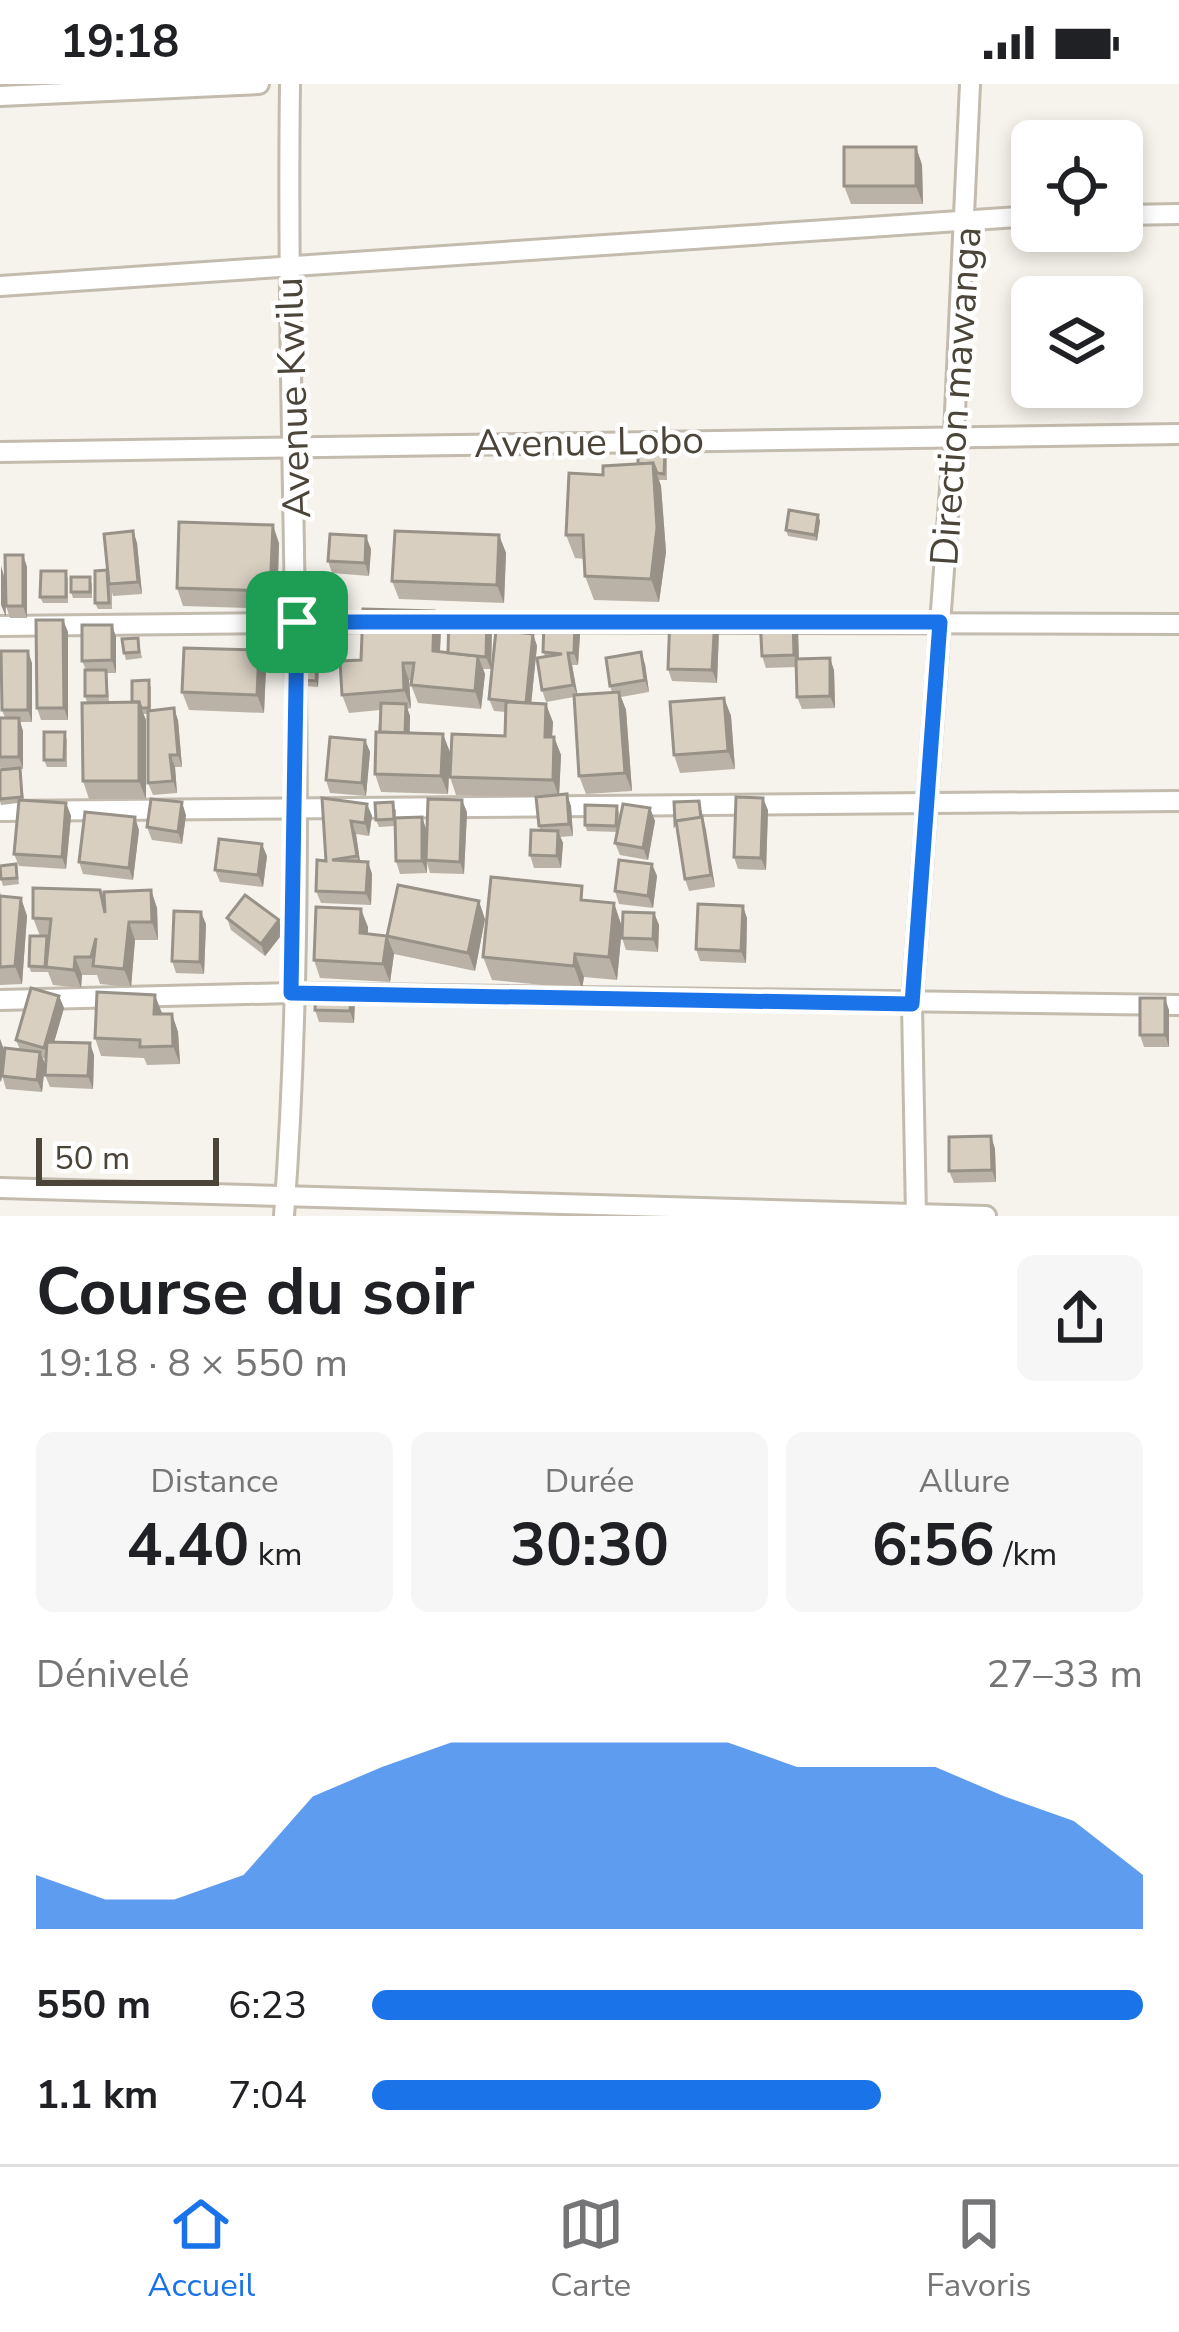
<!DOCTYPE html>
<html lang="fr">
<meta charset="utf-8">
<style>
body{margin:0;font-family:"Nunito Sans",sans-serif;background:#f6f6f6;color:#202124;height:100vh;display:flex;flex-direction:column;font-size:45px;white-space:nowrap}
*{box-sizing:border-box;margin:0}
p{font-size:39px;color:#757577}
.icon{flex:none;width:66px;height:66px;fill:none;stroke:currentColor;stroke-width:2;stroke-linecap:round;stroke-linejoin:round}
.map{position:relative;height:1132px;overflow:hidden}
.panel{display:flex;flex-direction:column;background:#fff;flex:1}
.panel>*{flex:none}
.tools{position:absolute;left:1011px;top:36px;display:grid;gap:24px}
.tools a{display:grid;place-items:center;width:132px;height:132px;border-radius:18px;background:#fff;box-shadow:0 6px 18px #0003;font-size:60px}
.scale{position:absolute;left:36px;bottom:30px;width:183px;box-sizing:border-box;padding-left:12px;border:6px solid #4b4439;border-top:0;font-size:33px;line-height:42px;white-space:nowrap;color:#4b4439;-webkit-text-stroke:9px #fff;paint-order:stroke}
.pin{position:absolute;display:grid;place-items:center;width:102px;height:102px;color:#fff;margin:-51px;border-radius:24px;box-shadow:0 6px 18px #0006}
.round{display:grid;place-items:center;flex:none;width:126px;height:126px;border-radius:18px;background:#f6f6f6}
.summary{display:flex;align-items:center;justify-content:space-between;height:204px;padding:0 36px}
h1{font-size:66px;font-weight:700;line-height:90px}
.metrics{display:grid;grid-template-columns:repeat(3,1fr);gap:18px;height:204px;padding:12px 36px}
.metrics div{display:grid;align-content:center;border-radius:18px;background:#f6f6f6;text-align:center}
.metrics b{font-size:60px;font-weight:700}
.metrics small{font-size:33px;font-weight:400}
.metrics p{font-size:33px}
.chart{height:336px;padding:24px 36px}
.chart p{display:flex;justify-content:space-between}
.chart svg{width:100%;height:216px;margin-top:12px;fill:#1a73e8;opacity:.7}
ul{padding:0 36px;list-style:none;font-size:39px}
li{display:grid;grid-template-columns:192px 144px 1fr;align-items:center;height:90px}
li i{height:30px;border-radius:15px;background:#1a73e8}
.status{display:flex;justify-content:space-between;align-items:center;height:84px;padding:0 60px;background:#fff;direction:ltr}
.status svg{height:33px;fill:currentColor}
.dock{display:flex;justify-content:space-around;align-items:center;height:168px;border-top:3px solid #e0e0e0;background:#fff;font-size:33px;color:#757577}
.dock a{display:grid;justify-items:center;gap:6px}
.dock .on{color:#1a73e8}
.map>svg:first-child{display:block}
</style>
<div class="status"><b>19:18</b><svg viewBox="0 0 49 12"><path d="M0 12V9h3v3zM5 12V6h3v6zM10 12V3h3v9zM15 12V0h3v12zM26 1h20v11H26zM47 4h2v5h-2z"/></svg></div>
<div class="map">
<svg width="1179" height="1132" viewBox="0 0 1179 1132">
<rect width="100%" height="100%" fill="#f6f3ec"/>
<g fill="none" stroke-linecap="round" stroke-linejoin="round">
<g stroke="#c2bbae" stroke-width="24">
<g id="minor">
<polyline points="0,12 259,0"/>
<polyline points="1122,131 1179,130"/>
<polyline points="0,202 1032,132"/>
<polyline points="0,368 1179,350"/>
<polyline points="419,538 1179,540"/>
<polyline points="0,542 385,538"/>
<polyline points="0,727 1179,717"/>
<polyline points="0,916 291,909 1179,921"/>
<polyline points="0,1104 986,1132"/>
<path d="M 284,1132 C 312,756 285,377 290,0"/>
<polyline points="916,1132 912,920 954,350 970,0"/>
</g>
</g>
<use href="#minor" stroke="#fff" stroke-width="18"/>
</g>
<g fill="#bab2a6">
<polygon points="916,63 922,81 923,120 851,120 844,102"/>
<polygon points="667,372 667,396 659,396 661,402 666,468 659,518 594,516 585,492 584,475 575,474 566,451 603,391"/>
<polygon points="818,431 820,437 817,457 788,452 786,446"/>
<polygon points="133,447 137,459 142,510 113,512 112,508 112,525 98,525 95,519 107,486"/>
<polygon points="499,451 506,469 504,519 399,515 392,497"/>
<polygon points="279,459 277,525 183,522 177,504"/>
<polygon points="371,465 369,492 332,489 328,477"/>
<polygon points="23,471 27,483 27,534 10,534 6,522"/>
<polygon points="68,493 68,519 43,519 40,513"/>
<polygon points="92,499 92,514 73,514 71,508"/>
<polygon points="487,529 492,542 491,585 483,585 485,590 481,625 418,619 411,601 412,597 409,596 411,624 407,625 410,632 410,649 450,668 448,710 381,708 375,690 380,626 349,629 342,611 361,576 441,545 440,568 448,569"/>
<polygon points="793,533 798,545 799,575 834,586 835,624 802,625 797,613 797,583 766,584 762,572"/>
<polygon points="63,536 68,548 68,636 41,636 37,624"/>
<polygon points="575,537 580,550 578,581 572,581 577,611 612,608 610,602 645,580 649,608 621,613 626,626 632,707 586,710 579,692 574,613 546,618 542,606 545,572 543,568"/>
<polygon points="112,541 116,553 116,589 107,589 109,618 87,618 85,612 86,586 82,577"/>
<polygon points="719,545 717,599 672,597 668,585"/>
<polygon points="533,550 537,562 531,619 553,638 552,653 554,653 561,671 559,711 571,722 573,752 560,753 563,759 561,784 534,784 530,771 540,746 536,713 456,711 450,693 505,652 506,628 494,627 489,615"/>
<polygon points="318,552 320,558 318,603 305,602 302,596"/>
<polygon points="138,554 142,574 126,576 124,569"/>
<polygon points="259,566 266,584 264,629 189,626 182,608"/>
<polygon points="32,579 32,638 20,638 23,647 23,685 20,685 24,716 66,719 71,732 66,785 19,782 14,770 18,719 1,721 0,717 0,686 15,685 1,685 0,683 0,634 5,634 2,626"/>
<polygon points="151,602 151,626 178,636 182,683 175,683 177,709 153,711 148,699 148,630 143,630 146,636 146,715 89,715 83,697 132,618"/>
<polygon points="724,614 731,632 735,685 680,689 674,671"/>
<polygon points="67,654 67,683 47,683 44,676"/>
<polygon points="365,656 370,668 366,712 330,709 326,696"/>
<polygon points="322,714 367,720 372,732 369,752 356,750 360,778 368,778 372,790 371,821 321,819 316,807 326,777"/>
<polygon points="699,717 715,803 689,807 685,795"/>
<polygon points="617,722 619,728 619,740 650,724 655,737 648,776 620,771 615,759 618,748 587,747 585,741"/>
<polygon points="396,725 396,734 422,733 426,745 467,728 464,790 430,789 427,779 427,789 400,790 396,777 395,742 379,743 376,736"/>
<polygon points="768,726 766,786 738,785 734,773"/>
<polygon points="186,731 182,760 152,756 147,743"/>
<polygon points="139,746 133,796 83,790 79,778"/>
<polygon points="267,772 263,803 220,798 215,786"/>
<polygon points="16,780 19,800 3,802 1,795"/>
<polygon points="652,780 657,792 653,824 619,820 615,807"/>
<polygon points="100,806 105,821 151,806 157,824 158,856 135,856 131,903 100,900 97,891 82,891 81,904 53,901 48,888 31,888 29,882 40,852 33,834"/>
<polygon points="0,808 1,812 21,814 27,832 22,900 0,901"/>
<polygon points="588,817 614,819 622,843 617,896 584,893 582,905 492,896 483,873"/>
<polygon points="654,829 659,841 658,868 626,866 622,854"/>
<polygon points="227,834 279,836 283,849 265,872 231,846"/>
<polygon points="747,834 746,879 700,877 696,865"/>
<polygon points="485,835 475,887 394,870 390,898 320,894 314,876 368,843 368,850 387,852"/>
<polygon points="206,840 204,890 176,889 172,877"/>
<polygon points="351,903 355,915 354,939 319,938 315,926"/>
<polygon points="59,912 64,924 54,958 94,971 93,1005 50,1003 45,991 46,975 43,974 45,980 42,1008 6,1005 2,991 0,998 0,955 4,967 20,966 16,956"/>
<polygon points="1169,926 1169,963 1144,963 1140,951"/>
<polygon points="162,930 172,930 178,948 180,980 147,981 144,974 101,972 95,954"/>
<polygon points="991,1052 995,1065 996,1098 954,1099 949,1087"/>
</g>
<g fill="#979187">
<polygon points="916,63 922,81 923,120 916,102"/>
<polygon points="653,379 661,402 666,468 659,518 651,495"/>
<polygon points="818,431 820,437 817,457 815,451"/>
<polygon points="273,441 279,459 277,525 270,507"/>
<polygon points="133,447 137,459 142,510 138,498"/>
<polygon points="499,451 506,469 504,519 497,501"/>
<polygon points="366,452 371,465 369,492 365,479"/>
<polygon points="23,471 27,483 27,534 23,522"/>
<polygon points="1,482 5,495 6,533 1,521"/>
<polygon points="434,527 441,545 439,585 433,567"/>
<polygon points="487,529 492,542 491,585 486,573"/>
<polygon points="715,533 719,545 717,599 712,586"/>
<polygon points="793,533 798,545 799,583 794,571"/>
<polygon points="63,536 68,548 68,636 64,624"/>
<polygon points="575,537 580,550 578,581 574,569"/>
<polygon points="112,541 116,553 116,589 112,576"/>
<polygon points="533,550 537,562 530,631 526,619"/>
<polygon points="318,552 320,558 318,603 316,597"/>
<polygon points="259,566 266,584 264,629 257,611"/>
<polygon points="28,567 32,579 32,638 28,626"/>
<polygon points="641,568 645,580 649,608 645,596"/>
<polygon points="568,569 572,581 578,613 573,601"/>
<polygon points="478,572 485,590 481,625 475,607"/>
<polygon points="830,574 834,586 835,624 830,612"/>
<polygon points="403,579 409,596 411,624 404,606"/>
<polygon points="619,608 626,626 632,707 625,689"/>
<polygon points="724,614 731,632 735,685 728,667"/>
<polygon points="139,618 146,636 146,715 139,697"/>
<polygon points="406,620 410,632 409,663 404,650"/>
<polygon points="546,620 553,638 551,671 545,653"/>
<polygon points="174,624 178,636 182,683 178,671"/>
<polygon points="19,634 23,647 23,685 19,673"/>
<polygon points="443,650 450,668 448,710 441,692"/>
<polygon points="554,653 561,671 559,714 553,696"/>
<polygon points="365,656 370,668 366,712 362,699"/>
<polygon points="170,671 175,683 177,709 173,697"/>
<polygon points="567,710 571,722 573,752 569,740"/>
<polygon points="763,714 768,726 766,786 761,774"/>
<polygon points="462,716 467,728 464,790 460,778"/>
<polygon points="699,717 706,746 715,803 711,791 701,737"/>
<polygon points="182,718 186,731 182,760 178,748"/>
<polygon points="66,719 71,732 66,785 62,773"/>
<polygon points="367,720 372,732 369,752 365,739"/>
<polygon points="650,724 655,737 648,776 643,764"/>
<polygon points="135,733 139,746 133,796 129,784"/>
<polygon points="422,733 426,745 427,789 422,777"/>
<polygon points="351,737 356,750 361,784 357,772"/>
<polygon points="558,747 563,759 561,784 557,772"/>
<polygon points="262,760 267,772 263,803 258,791"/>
<polygon points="368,778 372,790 371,821 366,809"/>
<polygon points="652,780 657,792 653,824 648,812"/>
<polygon points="151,806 157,824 158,856 152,838"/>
<polygon points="21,814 27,832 22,900 15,882"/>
<polygon points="479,817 485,835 475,887 468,869"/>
<polygon points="614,819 622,843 617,896 609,873"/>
<polygon points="743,822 747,834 746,879 741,867"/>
<polygon points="361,825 368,843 367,867 360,849"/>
<polygon points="201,828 206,840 204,890 200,878"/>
<polygon points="654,829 659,841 658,868 653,855"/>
<polygon points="279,836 283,849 265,872 261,860"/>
<polygon points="129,838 135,856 131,903 124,885"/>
<polygon points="387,852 394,870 390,898 383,880"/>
<polygon points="575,870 584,893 582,905 574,882"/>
<polygon points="75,873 82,891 81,904 74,886"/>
<polygon points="351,903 355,915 354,939 350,927"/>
<polygon points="155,911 162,929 161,948 154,930"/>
<polygon points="59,912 64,924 49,976 44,964"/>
<polygon points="1165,914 1169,926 1169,963 1165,951"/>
<polygon points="172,930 178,948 180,980 173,962"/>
<polygon points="0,955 6,971 1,998 0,996"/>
<polygon points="90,959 94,971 93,1005 88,992"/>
<polygon points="40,968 45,980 42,1008 37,996"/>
<polygon points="991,1052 995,1065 996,1098 992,1086"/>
</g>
<g fill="#d8cfc1" stroke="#979187" stroke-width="3">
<rect x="844" y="63" width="72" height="39"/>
<polygon points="638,365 665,365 664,390 657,389 653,379 638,380"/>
<polygon points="653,379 657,444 651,495 585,492 583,451 566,451 569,389 603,391 603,382"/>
<polygon points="789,426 818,431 815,451 786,446"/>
<polygon points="179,438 273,441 270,507 177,504"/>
<polygon points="133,447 138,498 109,500 104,450"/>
<polygon points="395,447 499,451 497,501 392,497"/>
<polygon points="330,450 366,452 365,479 328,477"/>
<polygon points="5,471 23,471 23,522 6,522"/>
<polygon points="107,486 109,519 95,519 95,487"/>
<polygon points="41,487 66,487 66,513 40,513"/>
<rect x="71" y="493" width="19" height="15"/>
<polygon points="363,525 434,527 433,567 478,572 475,607 411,601 414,579 403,579 404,606 342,611 340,577 361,576"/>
<polygon points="449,529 487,529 486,573 448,569"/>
<polygon points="670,531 715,533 712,586 668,585"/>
<polygon points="793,533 794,571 762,572 760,534"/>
<polygon points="36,536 63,536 64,624 37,624"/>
<polygon points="544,536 575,537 574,569 568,569 573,601 542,606 537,574 562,570 543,568"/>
<polygon points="82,541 112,541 112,576 82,577"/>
<polygon points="496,546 533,550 526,619 489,615"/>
<polygon points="304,551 318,552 316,597 302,596"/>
<polygon points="138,554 139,568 124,569 122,555"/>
<polygon points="184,564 259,566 257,611 182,608"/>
<polygon points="1,567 28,567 28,626 2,626"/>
<polygon points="641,568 645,596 610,602 606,574"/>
<polygon points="830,574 830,612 797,613 796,575"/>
<polygon points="85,586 106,586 107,612 85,612"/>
<polygon points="149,596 149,624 141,624 139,618 132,618 132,597"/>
<polygon points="619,608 625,689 579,692 574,611"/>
<polygon points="724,614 728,667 674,671 670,618"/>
<polygon points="139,618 139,697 83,697 82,619"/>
<polygon points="506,618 546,620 545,653 554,653 553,696 450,693 452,650 505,652"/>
<polygon points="381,619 406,620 405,649 380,648"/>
<polygon points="174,624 178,671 170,671 173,697 148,699 148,627"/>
<rect x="0" y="634" width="19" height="39"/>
<polygon points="44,648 65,648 64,676 44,676"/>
<polygon points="376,648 443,650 441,692 375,690"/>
<polygon points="330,653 365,656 362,699 326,696"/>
<polygon points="20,684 22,713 0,715 0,686"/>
<polygon points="567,710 569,740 539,742 536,713"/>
<polygon points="736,713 763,714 761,774 734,773"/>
<polygon points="322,714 367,720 365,739 351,737 357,772 332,776 368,778 366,809 316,807 317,776 326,777"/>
<polygon points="151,715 182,718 178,748 147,743"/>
<polygon points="428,715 462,716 460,778 426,776"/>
<polygon points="19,716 66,719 62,773 14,770"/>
<polygon points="699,717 701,734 676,737 675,739 674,718"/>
<polygon points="393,718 394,735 376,736 375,719"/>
<polygon points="623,720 650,724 643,764 615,759"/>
<polygon points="585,721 617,722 616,742 585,741"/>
<polygon points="85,728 135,733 129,784 79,778"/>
<polygon points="422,733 422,777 396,777 395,734"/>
<polygon points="702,733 711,791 685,795 676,737"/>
<polygon points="531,746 558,747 557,772 530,771"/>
<polygon points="219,755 262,760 258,791 215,786"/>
<polygon points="619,776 652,780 648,812 615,807"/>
<polygon points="16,780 17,794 1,795 0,782"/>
<polygon points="491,793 582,802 581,816 614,819 609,873 575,870 574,882 483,873"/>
<polygon points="398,801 479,817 468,869 387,852"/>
<polygon points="33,804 100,806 105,829 104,808 151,806 152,838 129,838 124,885 93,882 96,854 91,873 75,873 74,886 46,883 51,835 33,834"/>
<polygon points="245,811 279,836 261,860 227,834"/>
<polygon points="0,812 21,814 15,882 0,883"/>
<polygon points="698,820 743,822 741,867 696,865"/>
<polygon points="316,823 361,825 360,849 387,852 383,880 314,876"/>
<polygon points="174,827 201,828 200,878 172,877"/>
<polygon points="623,828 654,829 653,855 622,854"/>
<polygon points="30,852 47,852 45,883 29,882"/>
<polygon points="316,902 351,903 350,927 315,926"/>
<polygon points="31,904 59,912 44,964 16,956"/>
<polygon points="97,908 155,911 154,930 172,930 173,962 140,963 140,956 95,954"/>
<rect x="1140" y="914" width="25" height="37"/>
<polygon points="47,958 90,959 88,992 45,991"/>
<polygon points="5,964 40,968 37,996 2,992"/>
<polygon points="991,1052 992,1086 949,1087 949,1053"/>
</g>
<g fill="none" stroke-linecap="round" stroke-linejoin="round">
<g stroke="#fff" stroke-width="24">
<polygon id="route" points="297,538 940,538 912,920 291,909"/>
</g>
<use href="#route" stroke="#1a73e8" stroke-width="15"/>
</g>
<g text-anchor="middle" stroke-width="9" stroke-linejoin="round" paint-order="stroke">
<g font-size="39" fill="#4b4439" stroke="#fff">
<text transform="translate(955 312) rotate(-86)" y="14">Direction mawanga</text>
<text transform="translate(292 314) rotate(-92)" y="14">Avenue Kwilu</text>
<text transform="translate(589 357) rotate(-1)" y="14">Avenue Lobo</text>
</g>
</g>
</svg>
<div class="tools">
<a><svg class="icon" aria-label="locate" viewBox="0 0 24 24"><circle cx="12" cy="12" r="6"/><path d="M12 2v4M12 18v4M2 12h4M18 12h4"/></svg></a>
<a><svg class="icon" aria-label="layers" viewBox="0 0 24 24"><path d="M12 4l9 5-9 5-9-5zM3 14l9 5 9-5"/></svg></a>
</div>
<div class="scale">50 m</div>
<div class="pin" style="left:297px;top:538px;background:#1e9e55"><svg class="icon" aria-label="arrive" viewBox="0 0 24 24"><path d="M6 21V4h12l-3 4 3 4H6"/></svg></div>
</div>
<section class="panel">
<div class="summary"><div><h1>Course du soir</h1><p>19:18 · 8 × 550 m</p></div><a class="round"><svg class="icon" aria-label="share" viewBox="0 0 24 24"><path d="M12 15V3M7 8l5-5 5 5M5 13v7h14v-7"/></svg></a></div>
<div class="metrics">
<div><p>Distance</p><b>4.40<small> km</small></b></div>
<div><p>Durée</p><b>30:30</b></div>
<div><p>Allure</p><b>6:56<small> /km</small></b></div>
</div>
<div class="chart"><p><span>Dénivelé</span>27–33 m</p>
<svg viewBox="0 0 160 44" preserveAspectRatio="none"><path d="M0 44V33L10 38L20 38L30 33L40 17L50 11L60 6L70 6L80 6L90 6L100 6L110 11L120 11L130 11L140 17L150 22L160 33V44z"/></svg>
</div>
<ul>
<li><b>550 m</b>6:23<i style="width:100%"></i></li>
<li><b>1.1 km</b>7:04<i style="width:66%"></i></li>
</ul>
</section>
<nav class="dock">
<a class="on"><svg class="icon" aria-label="home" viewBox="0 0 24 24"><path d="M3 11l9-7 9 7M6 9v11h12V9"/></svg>Accueil</a>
<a><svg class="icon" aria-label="map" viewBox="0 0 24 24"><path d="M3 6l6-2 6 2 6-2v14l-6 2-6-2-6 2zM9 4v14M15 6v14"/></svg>Carte</a>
<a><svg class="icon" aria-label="saved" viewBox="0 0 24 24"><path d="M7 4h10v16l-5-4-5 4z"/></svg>Favoris</a>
</nav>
